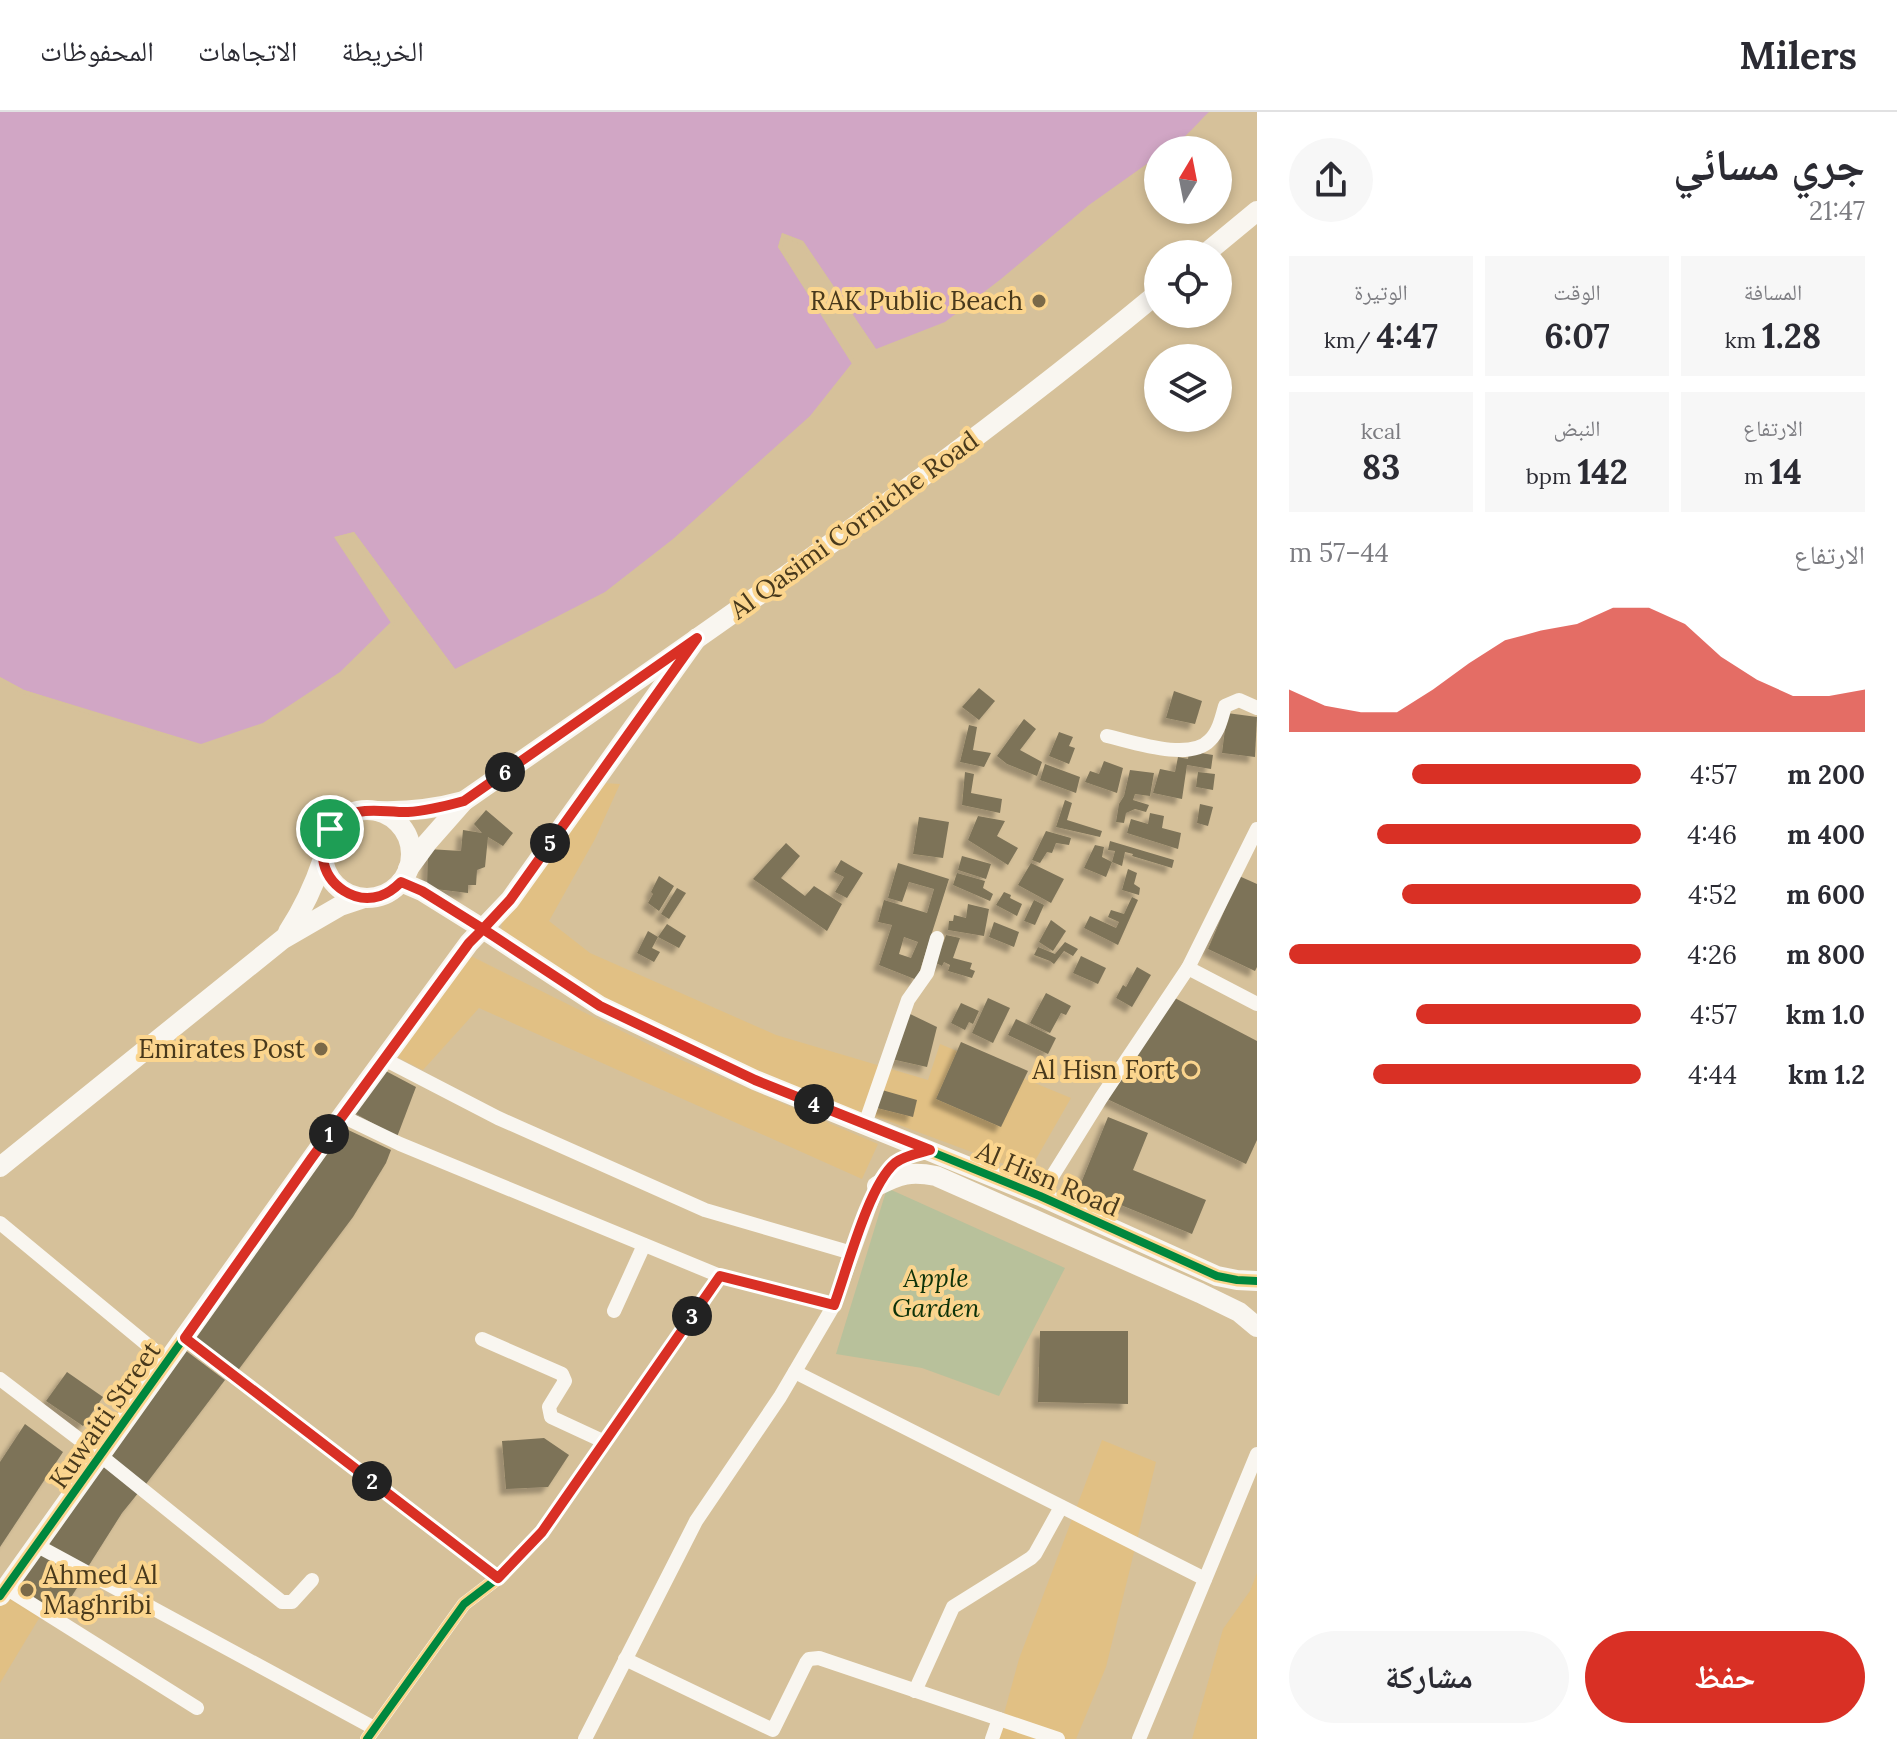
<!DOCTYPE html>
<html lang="ar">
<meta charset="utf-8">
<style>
body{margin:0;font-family:Lora,"Noto Naskh Arabic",serif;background:#f7f7f7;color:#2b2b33;direction:rtl;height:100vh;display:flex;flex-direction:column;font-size:30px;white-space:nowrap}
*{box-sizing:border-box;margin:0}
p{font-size:26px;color:#7c7c81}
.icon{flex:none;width:44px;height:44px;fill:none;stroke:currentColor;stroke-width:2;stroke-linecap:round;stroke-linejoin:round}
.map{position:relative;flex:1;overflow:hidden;direction:ltr}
.details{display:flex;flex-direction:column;background:#fff;width:640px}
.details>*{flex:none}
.needle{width:52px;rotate:10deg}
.fabs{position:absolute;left:1144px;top:24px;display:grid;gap:16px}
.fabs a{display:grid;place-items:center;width:88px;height:88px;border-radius:50%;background:#fff;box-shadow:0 4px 12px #0003;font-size:40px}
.pin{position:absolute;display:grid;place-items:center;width:68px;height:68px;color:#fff;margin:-34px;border:4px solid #fff;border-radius:50%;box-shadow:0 2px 8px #0007}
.km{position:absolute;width:40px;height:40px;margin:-20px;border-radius:50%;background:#222;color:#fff;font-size:22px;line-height:40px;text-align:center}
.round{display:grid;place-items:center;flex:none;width:84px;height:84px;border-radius:42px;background:#f7f7f7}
.headline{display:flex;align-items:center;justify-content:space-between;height:136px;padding:0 32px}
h1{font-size:44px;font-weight:700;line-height:60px}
.stats{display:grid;grid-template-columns:repeat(3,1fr);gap:12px;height:136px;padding:8px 32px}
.stats div{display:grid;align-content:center;border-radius:0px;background:#f7f7f7;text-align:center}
.stats b{font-size:34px;font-weight:700}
.stats small{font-size:22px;font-weight:400}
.stats p{font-size:22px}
.chart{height:224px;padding:16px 32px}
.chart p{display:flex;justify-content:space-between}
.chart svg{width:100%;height:144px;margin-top:8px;fill:#d93025;opacity:.7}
.primary-button{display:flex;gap:16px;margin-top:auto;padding:16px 32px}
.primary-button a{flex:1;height:92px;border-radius:48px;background:#d93025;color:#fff;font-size:32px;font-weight:700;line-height:92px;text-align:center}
.primary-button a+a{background:#f7f7f7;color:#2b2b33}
ul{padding:0 32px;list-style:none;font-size:26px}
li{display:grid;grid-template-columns:128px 96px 1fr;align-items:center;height:60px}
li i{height:20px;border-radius:10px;background:#d93025}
header{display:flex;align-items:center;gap:48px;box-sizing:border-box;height:112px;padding:0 40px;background:#fff;border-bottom:2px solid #e1e1e2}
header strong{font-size:38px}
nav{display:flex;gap:44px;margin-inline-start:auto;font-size:28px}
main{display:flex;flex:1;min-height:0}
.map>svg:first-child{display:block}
</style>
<header>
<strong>Milers</strong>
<nav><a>الخريطة</a><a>الاتجاهات</a><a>المحفوظات</a></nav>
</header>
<main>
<section class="details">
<div class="headline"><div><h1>جري مسائي</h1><p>21:47</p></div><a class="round"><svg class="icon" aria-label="share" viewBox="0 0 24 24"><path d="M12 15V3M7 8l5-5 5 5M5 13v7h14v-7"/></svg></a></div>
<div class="stats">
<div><p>المسافة</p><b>1.28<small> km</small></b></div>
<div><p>الوقت</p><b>6:07</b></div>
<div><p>الوتيرة</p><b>4:47<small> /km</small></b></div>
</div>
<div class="stats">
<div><p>الارتفاع</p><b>14<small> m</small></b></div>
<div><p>النبض</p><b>142<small> bpm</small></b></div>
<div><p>kcal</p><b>83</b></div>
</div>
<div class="chart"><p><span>الارتفاع</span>44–57 m</p>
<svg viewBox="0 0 160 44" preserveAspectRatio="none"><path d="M0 44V31L10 36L20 38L30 38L40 31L50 23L60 16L70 13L80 11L90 6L100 6L110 11L120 21L130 28L140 33L150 33L160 31V44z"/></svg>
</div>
<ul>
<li><b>200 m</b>4:57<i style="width:65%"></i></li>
<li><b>400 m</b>4:46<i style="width:75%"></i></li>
<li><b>600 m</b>4:52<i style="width:68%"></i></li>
<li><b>800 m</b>4:26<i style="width:100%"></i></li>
<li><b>1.0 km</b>4:57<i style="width:64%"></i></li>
<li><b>1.2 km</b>4:44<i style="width:76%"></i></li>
</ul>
<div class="primary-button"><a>حفظ</a><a>مشاركة</a></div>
</section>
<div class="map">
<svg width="1257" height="1627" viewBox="0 0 1257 1627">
<defs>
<filter id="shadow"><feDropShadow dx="-6" dy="6" stdDeviation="2" flood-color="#0004"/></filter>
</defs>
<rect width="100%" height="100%" fill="#d6c19a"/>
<g fill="#e1c084">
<polygon points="602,671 620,672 595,727 549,809 590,841 776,923 928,968 940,932 1071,986 1028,1061 883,1007 797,983 626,900 502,821 501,806"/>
<polygon points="465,841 672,944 878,1032 862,1067 479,896 423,958 393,943"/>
<polygon points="1102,1328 1156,1350 1106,1555 1076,1627 997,1627 1019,1547"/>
<polygon points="1257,1461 1257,1627 1192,1627 1223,1517 1250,1479"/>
<polygon points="5,1480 41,1503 0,1571 0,1487"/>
</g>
<polygon fill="#b8c19b" points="887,1076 1065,1156 999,1284 922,1256 836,1242"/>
<path fill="#d1a6c5" d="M 0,0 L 1209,0 C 1195,13 1177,38 1158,38 L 1158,44 L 1089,93 L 1001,167 L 945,210 L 876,237 L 803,129 L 782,121 L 778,135 L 852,251 L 810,304 L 673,427 L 605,480 L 455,557 L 354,420 L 335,425 L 391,510 L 340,560 L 263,611 L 201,632 L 24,578 L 0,565 Z"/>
<g fill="#d6c19a">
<polygon points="782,121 803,129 878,240 872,239 800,132 785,126 782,134 855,249 854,255 778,135"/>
<polygon points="354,420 455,557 457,561 452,560 352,424 340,427 395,508 393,514 334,425"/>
<polygon points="0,565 24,578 205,635 200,636 23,582 0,570"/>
</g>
<g fill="#7d7359" fill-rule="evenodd" filter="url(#shadow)">
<polygon points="979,576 995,589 979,608 962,595"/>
<polygon points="1174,579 1202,589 1195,612 1166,606"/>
<polygon points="1227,601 1257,605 1255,645 1222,641"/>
<polygon points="1024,607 1036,617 1020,638 1042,650 1037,664 1007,652 997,644"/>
<polygon points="969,613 977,615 973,638 991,641 984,655 960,650"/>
<polygon points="1059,620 1073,625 1069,634 1075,636 1069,652 1049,644"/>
<polygon points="1189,639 1213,643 1211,657 1187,653 1182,687 1153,681 1160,657 1175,660 1178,645 1188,647"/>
<polygon points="1104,649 1123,656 1117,681 1085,670 1090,659 1099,662"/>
<polygon points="1045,652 1080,665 1076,681 1040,668"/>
<polygon points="1130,658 1154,661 1150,684 1135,682 1133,688 1149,693 1146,700 1135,697 1126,701 1124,711 1116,710 1119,692 1124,684"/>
<polygon points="965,660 974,662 971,681 1002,687 1000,701 962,693"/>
<polygon points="1198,660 1215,662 1213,678 1196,675"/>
<polygon points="1065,688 1072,691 1067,708 1102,719 1100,725 1056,715"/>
<polygon points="1200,692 1213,695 1208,714 1197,711"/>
<polygon points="486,698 513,721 503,734 488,725 485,755 477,758 476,773 468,773 468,781 427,776 428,737 461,739 463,718 482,721 474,712"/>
<polygon points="1150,701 1164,704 1162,716 1181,721 1178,737 1127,721 1131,707 1148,712"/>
<polygon points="978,704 1005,709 997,724 1018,736 1008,753 968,728"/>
<polygon points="919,705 949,710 943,746 913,742"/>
<polygon points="1046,719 1071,726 1069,733 1056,731 1052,741 1047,740 1040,751 1032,748"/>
<polygon points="1110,729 1174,748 1172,756 1132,744 1133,742 1125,740 1122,754 1112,750 1115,739 1108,738"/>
<polygon points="786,731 800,744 781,766 805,784 814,774 842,792 827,819 753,767"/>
<polygon points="1095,733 1104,735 1102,745 1112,750 1106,765 1084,756"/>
<polygon points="962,744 991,752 986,767 958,758"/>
<polygon points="841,748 863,761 847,786 835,780 844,765 834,760"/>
<path d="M 898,751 L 949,767 L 917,868 L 879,853 L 892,813 L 878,810 L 884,788 L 927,801 L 934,777 L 909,770 L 902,790 L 888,786 ZM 904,825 L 918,830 L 911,846 L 899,842 Z"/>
<polygon points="1031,751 1064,767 1051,791 1018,773"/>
<polygon points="1128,757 1137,761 1134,772 1140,776 1139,783 1122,778"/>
<polygon points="957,761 985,769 983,776 993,782 990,789 953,773"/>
<polygon points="659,764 674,774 659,799 648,791 653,782 651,780"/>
<polygon points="1239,764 1257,772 1257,855 1255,859 1208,837"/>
<polygon points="677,776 686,781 669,807 661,802"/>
<polygon points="1004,780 1011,783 1010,786 1022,792 1017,804 996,793"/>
<polygon points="1132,785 1138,788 1118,833 1084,816 1090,804 1116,816 1119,810 1108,805 1111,798 1124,802"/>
<polygon points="1034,788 1044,793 1035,813 1024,809"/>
<polygon points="968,792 989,797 984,824 948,818 949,809 953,809 954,803 966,806"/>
<polygon points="1051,808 1066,819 1053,839 1039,830"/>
<polygon points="994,810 1019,820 1014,835 989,825"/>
<polygon points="667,812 686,824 679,836 658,825"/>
<polygon points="648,819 658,825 652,836 660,840 654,850 637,841"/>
<polygon points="946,823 960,826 953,846 972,851 970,857 975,859 972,866 948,859 950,853 944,850 942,854 936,851"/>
<polygon points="1065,830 1078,837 1073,844 1064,839 1054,852 1050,849 1034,843 1038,835 1055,842"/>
<polygon points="1081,844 1106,856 1098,872 1073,861"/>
<polygon points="1137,855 1151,863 1132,895 1116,886 1123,873 1126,875"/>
<polygon points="1046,881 1071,894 1066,903 1061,901 1050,921 1030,911"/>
<polygon points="1173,885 1257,929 1257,1028 1246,1052 1107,987"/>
<polygon points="988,886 1010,896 993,931 972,921"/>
<polygon points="961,891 979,899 973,912 969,910 965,918 951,911"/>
<polygon points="906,900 937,915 927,955 891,947"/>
<polygon points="1016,907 1056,926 1048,942 1008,923"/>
<polygon points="961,930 1028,959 1001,1015 936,987"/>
<polygon points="382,957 416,975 397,1025 351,999"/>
<polygon points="882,978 917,988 913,1005 877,996"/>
<polygon points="1108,1005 1148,1021 1133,1058 1206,1088 1192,1122 1079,1076"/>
<polygon points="344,1016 391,1038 386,1051 353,1105 236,1261 192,1226"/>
<polygon points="1040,1219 1128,1219 1128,1292 1038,1290"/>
<polygon points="185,1238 225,1268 146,1372 106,1342"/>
<polygon points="67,1260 103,1285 83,1314 46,1289"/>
<polygon points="25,1312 63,1340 0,1435 0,1350"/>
<polygon points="544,1326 569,1343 548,1375 506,1377 502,1329"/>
<polygon points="102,1350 139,1380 122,1401 86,1458 44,1434"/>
<polygon points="35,1438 84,1465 66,1493 51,1499 11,1474"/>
</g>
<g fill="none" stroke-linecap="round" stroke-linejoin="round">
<g stroke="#f9f6f0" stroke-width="14">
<path d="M 1107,624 C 1133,630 1190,650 1210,628 C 1219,619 1222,605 1225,594 L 1239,588 L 1257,596"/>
<polyline points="1188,856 1257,717"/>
<polyline points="384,947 498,1006 705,1098 852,1141"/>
<polyline points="342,1004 400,1032 720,1164"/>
<polyline points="865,1012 908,888 927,861 937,826"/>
<polyline points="1040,1084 1101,986 1188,856 1257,892"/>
<polyline points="0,1111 167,1249"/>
<polyline points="614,1199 644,1133"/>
<polyline points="185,1226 498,1466"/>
<polyline points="482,1227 562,1262 565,1269 549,1295 551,1305 605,1330"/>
<polyline points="795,1260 1205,1467"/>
<polyline points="0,1267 101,1344 282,1490 292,1490 312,1468"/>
<polyline points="36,1433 374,1616"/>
<polyline points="6,1476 197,1596"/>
<polyline points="625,1547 773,1618 806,1551 809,1547 819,1546 1058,1627"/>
<polyline points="915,1579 953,1495 1031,1446 1035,1442 1061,1395"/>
<polyline points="367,1627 464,1492 498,1466 542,1420 720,1164 834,1193"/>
<polyline points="585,1627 696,1409 780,1285 834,1193 877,1074 896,1051 913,1042 930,1038"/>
<polyline points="992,1627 999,1607"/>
<polyline points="1139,1627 1257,1342"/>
</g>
<g stroke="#f9f6f0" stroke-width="20">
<polyline points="1205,142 1257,99"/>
<circle cx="367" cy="742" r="44"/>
<path d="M 377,699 C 408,700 435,697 464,689"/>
<path d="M 408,757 L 427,731 L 464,689 C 699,525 937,364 1158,181"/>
<polyline points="401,770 422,779 483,817 600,894 755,968 1040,1084 1217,1164 1237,1168 1257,1169"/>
<path d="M 288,820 C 303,797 314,774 323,747"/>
<polyline points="0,1055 283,827 340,794 364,786"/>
<path d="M 877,1074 C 900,1062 911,1059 936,1064 L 1200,1181 L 1239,1200 L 1257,1215"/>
<polyline points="0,1484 342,1004 469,831 510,788 697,526"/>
</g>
<g stroke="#fbd58e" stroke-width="13">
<g id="cycleway">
<polyline points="401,770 422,779 483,817 600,894 755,968 1040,1084 1217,1164 1237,1168 1257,1169"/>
<polyline points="0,1484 342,1004 469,831 510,788 697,526"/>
<polyline points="367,1627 464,1492 498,1466 542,1420 720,1164 834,1193"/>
</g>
</g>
<use href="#cycleway" stroke="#00873e" stroke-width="8"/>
</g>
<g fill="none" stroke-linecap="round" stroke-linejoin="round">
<g stroke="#fff" stroke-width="16">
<path id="route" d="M 330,717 C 326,726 321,737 323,747 C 327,774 355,792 380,784 C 389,781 395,776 401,770 L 422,779 L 483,817 L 469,831 L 311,1047 L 185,1226 L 498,1466 L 542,1420 L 720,1164 L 834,1193 C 847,1158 868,1074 895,1051 C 904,1044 919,1041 930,1038 L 755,968 L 600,894 L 483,817 L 510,788 L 697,526 L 464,689 C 446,694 427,699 408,700 C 374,700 357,691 330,717"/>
</g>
<use href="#route" stroke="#d93025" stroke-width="10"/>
</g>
<g fill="#7a6948" stroke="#fbd58e" stroke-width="3">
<circle cx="1039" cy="189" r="8"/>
<circle cx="321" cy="937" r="8"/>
<circle cx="1191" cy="958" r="8"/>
<circle cx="27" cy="1478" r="8"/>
</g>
<g text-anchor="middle" stroke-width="8" stroke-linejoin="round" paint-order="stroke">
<g font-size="26" fill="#48391c" stroke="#fbd58e" text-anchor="end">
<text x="1023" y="198">RAK Public Beach</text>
<text x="305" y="946">Emirates Post</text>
<text x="1175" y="967">Al Hisn Fort</text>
<text x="43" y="1472" text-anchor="start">Ahmed Al<tspan x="43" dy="30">Maghribi</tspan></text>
</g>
<g font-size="26" fill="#48391c" stroke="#fbd58e">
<text transform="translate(854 413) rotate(-36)" y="9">Al Qasimi Corniche Road</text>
<text transform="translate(1048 1067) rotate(23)" y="9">Al Hisn Road</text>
<text transform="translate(105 1303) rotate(-55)" y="9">Kuwaiti Street</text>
</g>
<g font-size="26" font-style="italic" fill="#0d3209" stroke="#fbd58e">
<text x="936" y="1175">Apple<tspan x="936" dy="30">Garden</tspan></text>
</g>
</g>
</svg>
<div class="fabs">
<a><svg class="needle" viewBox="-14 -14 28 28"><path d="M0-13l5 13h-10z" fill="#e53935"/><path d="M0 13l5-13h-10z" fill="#7c7c81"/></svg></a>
<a><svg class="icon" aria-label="locate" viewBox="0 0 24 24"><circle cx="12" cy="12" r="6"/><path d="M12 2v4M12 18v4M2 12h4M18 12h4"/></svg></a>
<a><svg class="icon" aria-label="layers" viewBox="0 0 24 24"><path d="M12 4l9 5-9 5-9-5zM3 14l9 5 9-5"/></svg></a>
</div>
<div class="pin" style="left:330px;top:717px;background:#1e9e55"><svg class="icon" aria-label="arrive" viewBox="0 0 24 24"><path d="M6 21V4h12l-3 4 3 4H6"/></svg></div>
<b class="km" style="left:329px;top:1022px">1</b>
<b class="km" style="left:372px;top:1369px">2</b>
<b class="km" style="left:692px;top:1204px">3</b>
<b class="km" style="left:814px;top:992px">4</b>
<b class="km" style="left:550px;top:731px">5</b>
<b class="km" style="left:505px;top:660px">6</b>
</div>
</main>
